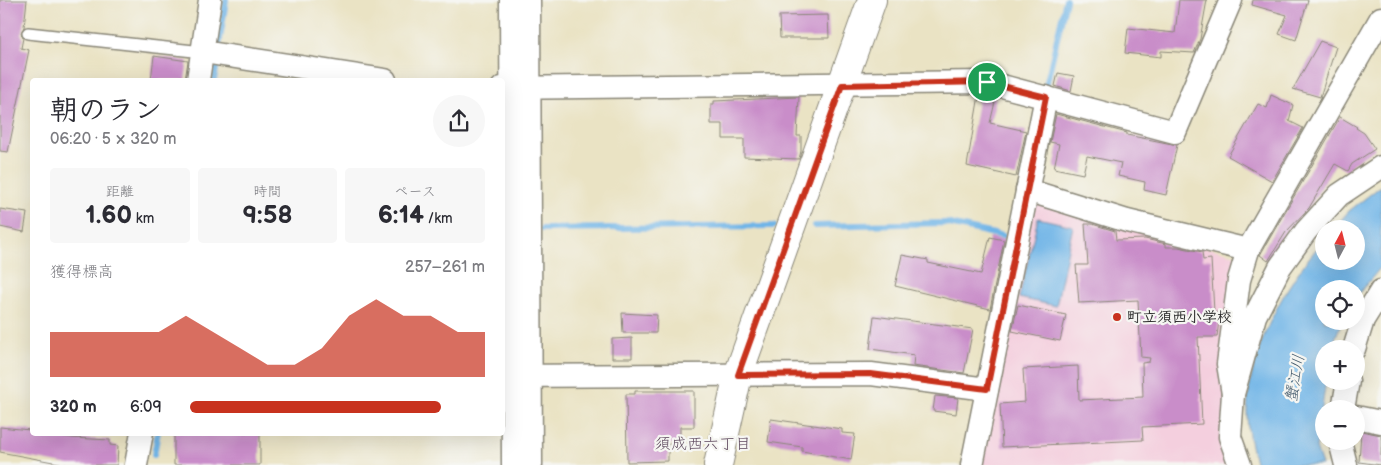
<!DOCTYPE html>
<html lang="ja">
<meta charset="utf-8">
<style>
body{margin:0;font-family:"Balsamiq Sans","Klee One",sans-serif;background:#f7f7f7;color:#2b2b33;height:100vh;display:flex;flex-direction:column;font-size:19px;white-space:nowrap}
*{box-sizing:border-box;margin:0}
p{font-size:16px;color:#7c7c81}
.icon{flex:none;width:28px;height:28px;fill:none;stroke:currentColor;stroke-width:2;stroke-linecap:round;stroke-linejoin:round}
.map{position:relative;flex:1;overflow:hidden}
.sheet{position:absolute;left:30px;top:78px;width:475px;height:358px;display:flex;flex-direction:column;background:#fff;border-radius:5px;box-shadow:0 5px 20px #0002}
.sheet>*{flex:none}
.needle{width:32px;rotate:7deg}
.fabs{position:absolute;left:1315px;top:220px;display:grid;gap:10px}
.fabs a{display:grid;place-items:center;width:50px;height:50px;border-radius:50%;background:#fff;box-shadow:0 5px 20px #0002;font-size:25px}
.pin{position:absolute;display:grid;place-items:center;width:42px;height:42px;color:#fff;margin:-21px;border:2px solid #fff;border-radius:50%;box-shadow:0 1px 5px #0007}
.round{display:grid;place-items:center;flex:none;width:52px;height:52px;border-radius:26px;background:#f7f7f7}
.head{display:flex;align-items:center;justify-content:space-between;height:85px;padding:0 20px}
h1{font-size:28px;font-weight:600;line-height:38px}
.figures{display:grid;grid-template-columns:repeat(3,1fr);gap:8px;height:85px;padding:5px 20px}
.figures div{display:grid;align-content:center;border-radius:5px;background:#f7f7f7;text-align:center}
.figures b{font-size:25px;font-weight:600}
.figures small{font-size:14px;font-weight:400}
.figures p{font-size:14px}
.chart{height:140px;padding:10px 20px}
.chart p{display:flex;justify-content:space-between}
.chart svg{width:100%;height:90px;margin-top:5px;fill:#c8321e;opacity:.7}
ul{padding:0 20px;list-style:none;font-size:16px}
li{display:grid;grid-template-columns:80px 60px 1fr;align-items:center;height:38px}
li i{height:12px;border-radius:6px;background:#c8321e}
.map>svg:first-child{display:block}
</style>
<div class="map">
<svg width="1381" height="465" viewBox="0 0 1381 465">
<rect width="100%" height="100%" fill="#f6f6f2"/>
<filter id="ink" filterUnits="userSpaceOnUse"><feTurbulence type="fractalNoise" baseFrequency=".02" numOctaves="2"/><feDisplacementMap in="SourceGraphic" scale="10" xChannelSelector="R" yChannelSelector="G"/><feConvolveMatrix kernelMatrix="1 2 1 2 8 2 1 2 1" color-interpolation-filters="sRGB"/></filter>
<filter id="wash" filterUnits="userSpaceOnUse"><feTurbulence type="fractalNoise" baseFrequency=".0096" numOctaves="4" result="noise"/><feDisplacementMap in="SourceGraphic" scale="20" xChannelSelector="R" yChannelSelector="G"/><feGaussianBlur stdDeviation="1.12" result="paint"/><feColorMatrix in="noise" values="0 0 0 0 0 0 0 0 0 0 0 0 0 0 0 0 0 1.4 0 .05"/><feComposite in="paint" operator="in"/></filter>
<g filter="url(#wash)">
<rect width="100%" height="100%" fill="#eae3c4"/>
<polygon fill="#f4cfde" points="1029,201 1240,256 1231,465 975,465"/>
<g fill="#71b5e7" stroke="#4e7089">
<path d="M 1381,186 L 1381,267 L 1356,297 L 1356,289 L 1324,289 L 1324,321 L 1342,321 L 1331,349 L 1324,349 L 1324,381 L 1326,381 L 1316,448 L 1322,465 L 1256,465 C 1251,448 1247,430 1247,412 C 1249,350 1283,286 1324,240 L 1324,261 L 1356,261 L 1356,229 L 1333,229 L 1349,211 Z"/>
<polygon points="1038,218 1073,226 1056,306 1019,298"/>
</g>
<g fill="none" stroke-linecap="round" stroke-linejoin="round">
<g stroke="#71b5e7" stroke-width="6">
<polyline points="219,45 226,0"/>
<polyline points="214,80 217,63"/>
<polyline points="1046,86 1066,0"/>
<polyline points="815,226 945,223 1003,236"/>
<polyline points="542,229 774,226"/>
<polyline points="154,455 158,432"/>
</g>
</g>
<g id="blocks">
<g fill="#c98dc9">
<polygon points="0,0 27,0 24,27 21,33 23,38 21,48 29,50 8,152 0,151"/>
<polygon points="1179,0 1207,0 1200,39 1194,53 1161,51 1161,57 1125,53 1128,28 1175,33"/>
<polygon points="1253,0 1308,0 1296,40 1279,34 1287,15 1252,5"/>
<polygon points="828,15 829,38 780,38 779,16"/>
<polygon points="1320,41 1336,47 1320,97 1293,89"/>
<polygon points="154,56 188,61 185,80 151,80"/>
<polygon points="1058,73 1074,76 1071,91 1055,86"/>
<polygon points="979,95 996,98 990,123 1026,131 1016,177 967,166"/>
<polygon points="1271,95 1293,105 1289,121 1303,128 1272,181 1228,156 1258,104 1267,108"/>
<polygon points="799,97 797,136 801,136 801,151 799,159 744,157 744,139 723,139 723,124 711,124 711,104 714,104 714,101"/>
<polygon points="1056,114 1127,133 1127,135 1177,145 1166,195 1144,190 1145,182 1118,176 1121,163 1087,156 1083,174 1054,168 1059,144 1050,142"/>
<polygon points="1340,117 1357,127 1356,128 1364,133 1375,149 1352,164 1348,171 1335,164 1309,208 1286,232 1268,261 1260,255"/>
<polygon points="0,209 27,213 24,232 0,227"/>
<polygon points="1085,224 1092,224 1115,231 1116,240 1145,239 1166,244 1166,247 1178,247 1202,252 1203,260 1211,259 1214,312 1220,312 1217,337 1198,337 1202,424 1142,427 1143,440 1002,447 1000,404 1025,402 1023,369 1078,366 1079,400 1143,397 1142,363 1149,362 1150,358 1141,357 1138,300 1079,303 1076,265 1088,265"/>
<polygon points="990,237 1004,240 990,309 895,286 902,255 928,260 928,263 981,274"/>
<polygon points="1018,305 1066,315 1060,341 1012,331"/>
<polygon points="622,313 657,315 656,333 623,333"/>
<polygon points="874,316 973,329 964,373 913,366 914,355 870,349"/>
<polygon points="632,338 632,358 612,358 612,339"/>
<polygon points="635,391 694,391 694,427 680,427 680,444 668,444 668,461 627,462 626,394 635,394"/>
<polygon points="935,396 958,398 956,414 933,411"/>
<polygon points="771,419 842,429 842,433 855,434 851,460 802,451 802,447 768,442"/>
<polygon points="0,427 30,430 32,432 73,438 110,440 110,445 118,446 117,465 69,465 0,452"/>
<polygon points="1361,431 1381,435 1381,465 1359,462"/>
<polygon points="174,432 260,433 260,465 174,465"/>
</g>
</g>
</g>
<g filter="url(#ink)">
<use href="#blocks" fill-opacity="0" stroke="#8a8778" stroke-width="1"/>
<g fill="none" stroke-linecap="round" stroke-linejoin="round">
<g stroke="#8a8778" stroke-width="14">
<polyline id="service" points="28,33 203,52"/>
</g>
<g stroke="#8a8778" stroke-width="25">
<g id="minor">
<polyline points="511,0 513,465"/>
<polyline points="529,0 531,465"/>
<polyline points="203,52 385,80"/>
<polyline points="198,80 210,0"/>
<polyline points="502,88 987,82 1175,132 1231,0"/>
<polyline points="1027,190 1127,221 1248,250"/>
<polyline points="1354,349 1363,320 1381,291"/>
<polyline points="502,376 871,374 987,389"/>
<polyline points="1233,394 1228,364 1239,280 1248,250 1381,18"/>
<polyline points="1343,409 1348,381"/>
<polyline points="1356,417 1381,422"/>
<polyline points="1340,441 1346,465"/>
<polyline points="136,465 142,432"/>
<polyline points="972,465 1046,97"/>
<polyline points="1240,465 1230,437 1233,394 1255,316 1280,267 1306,231 1339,195 1381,167"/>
</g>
</g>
<g stroke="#8a8778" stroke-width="30">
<polyline id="tertiary" points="718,465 738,375 872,0"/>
</g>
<use href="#service" stroke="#fff" stroke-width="11"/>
<use href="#minor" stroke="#fff" stroke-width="22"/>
<use href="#tertiary" stroke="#fff" stroke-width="28"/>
</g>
</g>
<g fill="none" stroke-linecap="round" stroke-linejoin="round" filter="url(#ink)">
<g stroke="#fff" stroke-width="10">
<polygon id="route" points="987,82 1046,97 987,389 871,374 738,375 842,85"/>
</g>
<use href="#route" stroke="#c8321e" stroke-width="6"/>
</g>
<circle fill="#c8321e" stroke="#f6f6f2" stroke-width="2" cx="1117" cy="317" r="5"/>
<g text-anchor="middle" stroke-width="4.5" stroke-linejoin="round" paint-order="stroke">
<g font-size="15" font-weight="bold" fill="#2b2b2b" stroke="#f6f6f2" text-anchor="start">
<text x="1127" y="322">町立須西小学校</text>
</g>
<g font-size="16" font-style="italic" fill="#445b6d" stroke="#f6f6f2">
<text transform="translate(1294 378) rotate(-80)" y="6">蟹江川</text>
</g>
<g font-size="16" fill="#624d62" stroke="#f6f6f2">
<text x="703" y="449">須成西六丁目</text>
</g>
</g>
</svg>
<div class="fabs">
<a><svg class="needle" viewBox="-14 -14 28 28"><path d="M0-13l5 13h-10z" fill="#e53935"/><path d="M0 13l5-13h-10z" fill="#7c7c81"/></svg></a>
<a><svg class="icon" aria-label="locate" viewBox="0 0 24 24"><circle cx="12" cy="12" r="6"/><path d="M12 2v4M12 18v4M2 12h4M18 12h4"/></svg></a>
<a>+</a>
<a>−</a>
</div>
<div class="pin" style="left:987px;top:82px;background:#1e9e55"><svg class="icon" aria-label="arrive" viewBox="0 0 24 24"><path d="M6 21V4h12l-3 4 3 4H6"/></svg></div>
<section class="sheet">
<div class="head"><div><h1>朝のラン</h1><p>06:20 · 5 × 320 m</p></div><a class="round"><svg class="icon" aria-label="share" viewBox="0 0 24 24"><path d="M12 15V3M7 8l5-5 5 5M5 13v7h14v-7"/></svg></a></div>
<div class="figures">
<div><p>距離</p><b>1.60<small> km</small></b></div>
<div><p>時間</p><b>9:58</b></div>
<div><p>ペース</p><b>6:14<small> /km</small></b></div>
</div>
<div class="chart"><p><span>獲得標高</span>257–261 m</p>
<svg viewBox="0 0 160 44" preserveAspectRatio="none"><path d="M0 44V22L10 22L20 22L30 22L40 22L50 14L60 22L70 30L80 38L90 38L100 30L110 14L120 6L130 14L140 14L150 22L160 22V44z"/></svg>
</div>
<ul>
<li><b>320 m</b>6:09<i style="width:85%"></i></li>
</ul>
</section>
</div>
